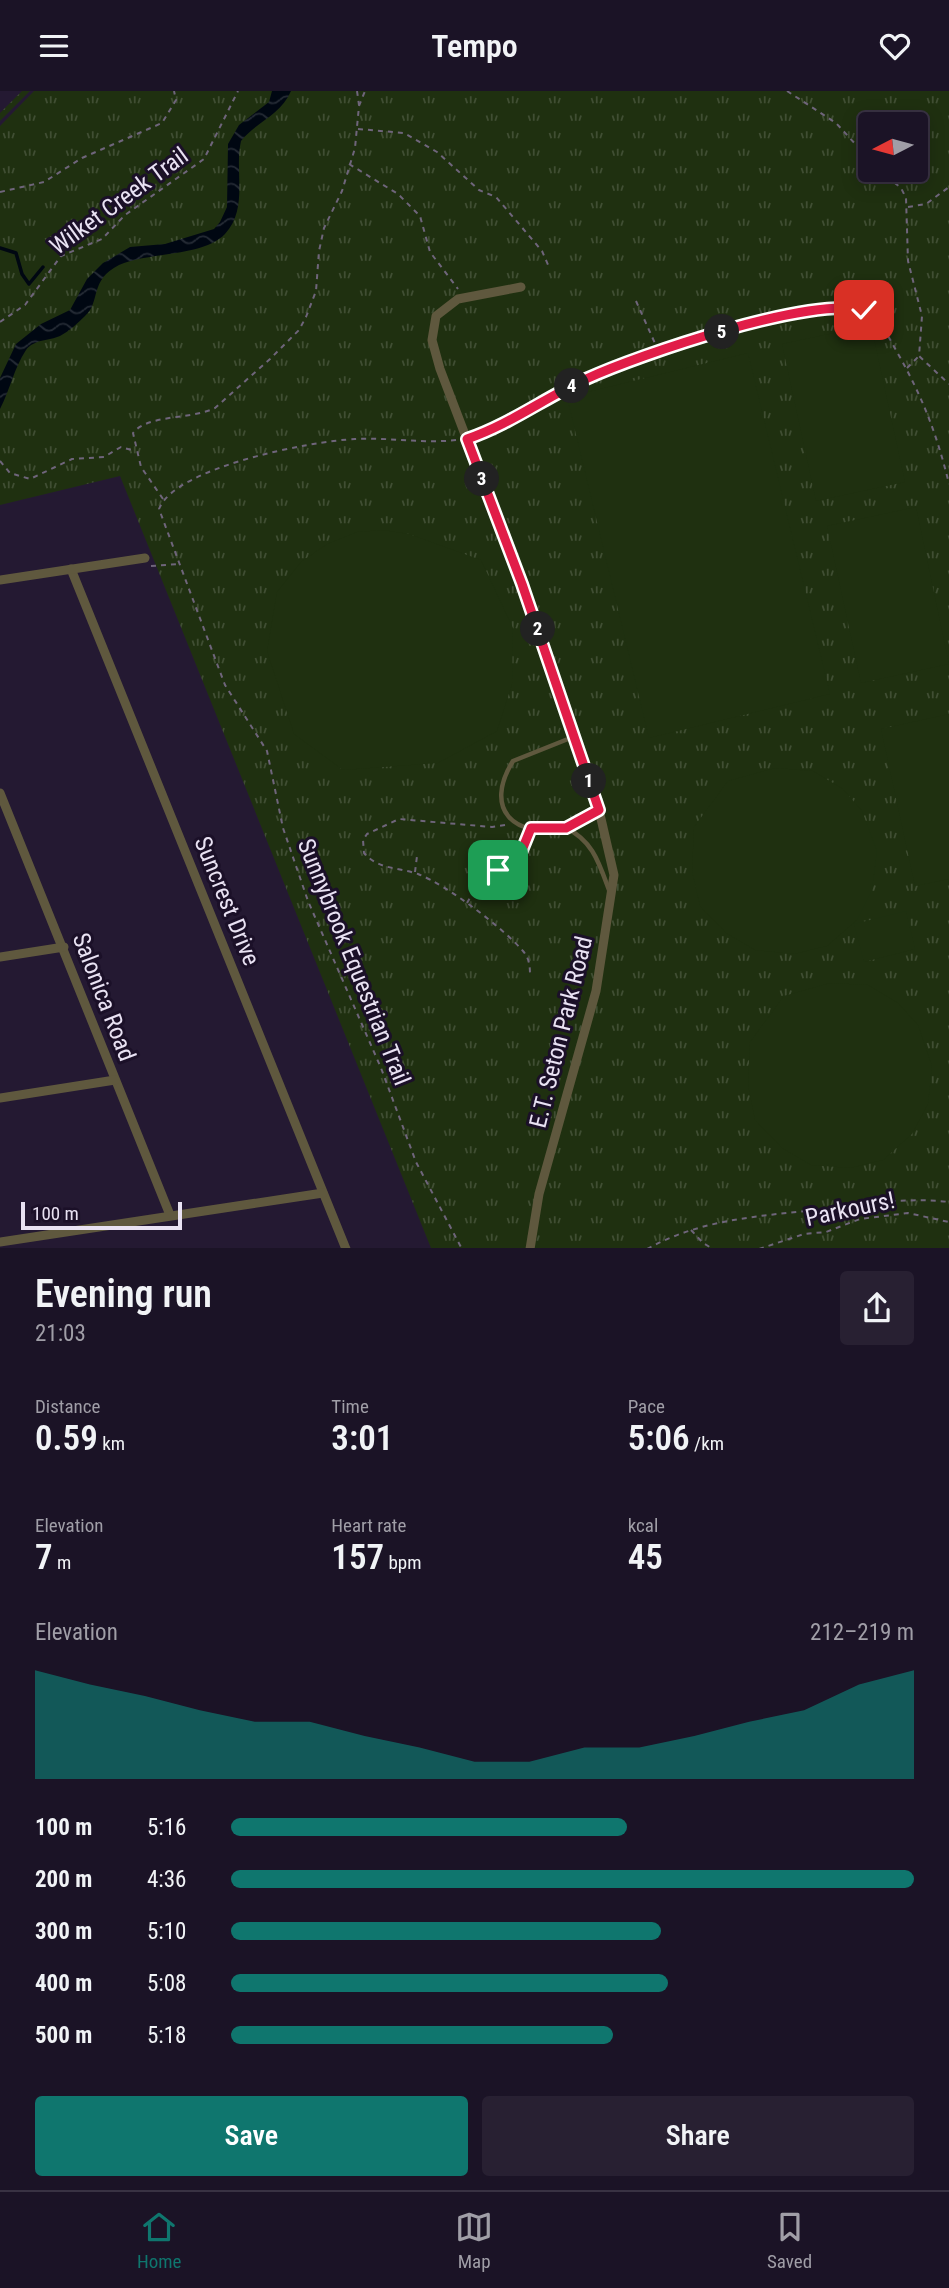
<!DOCTYPE html>
<meta charset="utf-8">
<style>
body{margin:0;font-family:"Roboto Condensed",sans-serif;background:#282032;color:#f1f3f6;height:100vh;display:flex;flex-direction:column;font-size:26px;white-space:nowrap}
*{box-sizing:border-box;margin:0}
p{font-size:23px;color:#a09ea7}
.icon{flex:none;width:38px;height:38px;fill:none;stroke:currentColor;stroke-width:2;stroke-linecap:round;stroke-linejoin:round}
.map{position:relative;height:1157px;overflow:hidden}
.side{display:flex;flex-direction:column;background:#1b1326;flex:1}
.side>*{flex:none}
.needle{width:46px;rotate:264deg}
.buttons{position:absolute;left:858px;top:21px;display:grid;gap:14px}
.buttons a{display:grid;place-items:center;width:70px;height:70px;border-radius:7px;background:#1b1326;box-shadow:0 4px 18px #0003,0 0 0 2px #393243;font-size:35px}
.scale{position:absolute;left:21px;bottom:18px;width:161px;box-sizing:border-box;padding-left:7px;border:4px solid #e9e2f3;border-top:0;font-size:19px;line-height:24px;white-space:nowrap;color:#e9e2f3;-webkit-text-stroke:5px #1b1028;paint-order:stroke}
.pin{position:absolute;display:grid;place-items:center;width:60px;height:60px;color:#fff;margin:-30px;border-radius:14px;box-shadow:0 4px 10px #0006}
.km{position:absolute;width:35px;height:35px;margin:-18px;border-radius:50%;background:#222;color:#fff;font-size:19px;line-height:35px;text-align:center}
.round{display:grid;place-items:center;flex:none;width:74px;height:74px;border-radius:7px;background:#282032}
.summary{display:flex;align-items:center;justify-content:space-between;height:119px;padding:0 35px}
h1{font-size:38px;font-weight:600;line-height:52px}
.metrics{display:grid;grid-template-columns:repeat(3,1fr);gap:10px;height:119px;padding:7px 35px}
.metrics div{display:grid;align-content:center}
.metrics b{font-size:35px;font-weight:600}
.metrics small{font-size:19px;font-weight:400}
.metrics p{font-size:19px}
.chart{height:196px;padding:14px 35px}
.chart p{display:flex;justify-content:space-between}
.chart svg{width:100%;height:126px;margin-top:7px;fill:#0f766e;opacity:.7}
.action{display:flex;gap:14px;margin-top:auto;padding:14px 35px}
.action a{flex:1;height:80px;border-radius:7px;background:#0f766e;color:#fff;font-size:28px;font-weight:600;line-height:80px;text-align:center}
.action a+a{background:#282032;color:#f1f3f6}
ul{padding:0 35px;list-style:none;font-size:23px}
li{display:grid;grid-template-columns:112px 84px 1fr;align-items:center;height:52px}
li i{height:18px;border-radius:9px;background:#0f766e}
header{display:flex;justify-content:space-between;align-items:center;height:91px;padding:0 35px;background:#1b1326;font-size:32px;font-weight:600}
.tabs{display:flex;justify-content:space-around;align-items:center;height:98px;border-top:2px solid #393243;background:#1b1326;font-size:19px;color:#a09ea7}
.tabs a{display:grid;justify-items:center;gap:4px}
.tabs .selected{color:#0f766e}
.map>svg:first-child{display:block}
</style>
<header><svg class="icon" aria-label="menu" viewBox="0 0 24 24"><path d="M4 6h16M4 12h16M4 18h16"/></svg>Tempo<svg class="icon" aria-label="heart" viewBox="0 0 24 24"><path d="M12 20l-8-8c-3-5 5-10 8-4 3-6 11-1 8 4z"/></svg></header>
<div class="map">
<svg width="949" height="1158" viewBox="0 0 949 1158">
<defs>
<pattern id="grass-dots" width="8" height="8" patternUnits="userSpaceOnUse" patternTransform="scale(1.75)"><rect width="8" height="8" fill="#1f3010"/><path d="M2 2h.1M6 6h.1" fill="none" stroke="#404e33" stroke-width="1.8" stroke-linecap="round"/></pattern>
<pattern id="park-tufts" width="24" height="20" patternUnits="userSpaceOnUse" patternTransform="scale(1.75)"><rect width="24" height="20" fill="#1f3010"/><path d="M3 7l-1-3M5 7V3M7 7l1-3M15 17l-1-3M17 17v-4M19 17l1-3" fill="none" stroke="#404e33"/></pattern>
<pattern id="water-waves" width="16" height="10" patternUnits="userSpaceOnUse" patternTransform="scale(1.75)"><rect width="16" height="10" fill="#000712"/><path d="M0 5q4-4 8 0t8 0" fill="none" stroke="#252b35"/></pattern>
</defs>
<rect width="100%" height="100%" fill="#241932"/>
<polygon fill="url(#grass-dots)" points="22,0 30,0 0,30 0,22"/>
<path fill="url(#park-tufts)" fill-rule="evenodd" d="M 34,0 L 949,0 L 949,1157 L 431,1157 L 120,385 L 0,414 L 0,35 ZM 870,33 L 915,33 L 915,79 L 870,79 Z"/>
<g fill="#1f3010">
<polygon points="871,234 905,391 816,410 782,253"/>
<polygon points="748,262 830,603 649,647 567,306"/>
<polygon points="916,416 949,573 861,592 827,435"/>
<polygon points="383,439 409,443 481,469 513,537 512,593 497,640 438,672 343,679 294,643 267,560 277,501 301,471 327,453 357,441"/>
<polygon points="949,623 949,788 915,795 881,638"/>
<polygon points="775,677 813,680 843,698 862,720 877,760 872,799 857,829 827,855 794,863 755,859 726,842 700,815 692,780 694,736 728,690"/>
<polygon points="906,820 915,858 864,871 854,833"/>
<polygon points="830,892 868,894 898,912 918,934 932,975 928,1013 912,1043 883,1069 850,1077 811,1074 782,1057 755,1029 748,994 750,951 784,905"/>
</g>
<path fill="url(#water-waves)" d="M 272,0 L 291,0 C 281,24 256,31 241,50 C 234,80 249,117 225,143 C 203,166 147,161 119,174 C 89,189 101,211 85,225 C 77,233 69,240 60,245 C 49,250 34,248 26,259 C 14,277 10,299 0,318 L 0,287 L 16,253 L 41,233 L 70,219 L 87,188 L 103,172 L 130,156 L 165,153 L 214,138 L 220,131 L 227,116 L 228,53 L 239,34 L 269,11 Z"/>
<g fill="none" stroke-linecap="round" stroke-linejoin="round">
<polyline stroke="#000712" stroke-width="3.5" points="0,157 16,162 22,183 29,193 43,176"/>
<g stroke="#6f657b" stroke-width="2" stroke-dasharray="5 5" stroke-linecap="butt">
<polyline points="357,0 359,14"/>
<polyline points="787,0 836,32 870,69"/>
<polyline points="358,38 404,42 437,61 479,99 496,106 542,160 549,176"/>
<polyline points="349,73 398,103 420,125 430,161 458,198"/>
<polyline points="879,79 901,97 906,107 908,170 922,225 919,265 949,293"/>
<polyline points="0,101 44,91 82,67 162,32 176,9 174,0"/>
<polyline points="908,116 926,113 949,96"/>
<polyline points="636,210 658,259"/>
<polyline points="0,231 25,214 61,165 102,148 125,124 204,68 238,0"/>
<polyline points="907,277 918,266"/>
<path d="M 475,345 C 513,330 547,306 584,289 C 627,269 833,197 869,222 C 882,231 889,247 897,261 C 922,305 937,343 949,393"/>
<path d="M 456,349 C 422,353 389,346 355,348 C 312,350 175,376 159,418 L 225,594 L 267,660 L 283,737 L 308,810 L 381,977 L 416,1071 L 462,1158"/>
<polyline points="0,370 10,382 30,388 72,368 104,366 121,356 135,360"/>
<path d="M 163,408 L 141,376 L 133,342 C 148,323 190,329 215,317 L 270,268 L 299,239 L 306,226 L 316,200 L 319,160 L 324,137 L 342,100 L 355,57 L 359,15 L 365,0"/>
<polyline points="151,475 178,473"/>
<path d="M 505,734 L 492,736 L 399,728 L 367,743 L 363,749 L 364,762 C 379,779 398,776 418,783 C 448,795 502,836 523,860 C 530,868 530,877 530,886"/>
<polyline points="470,772 484,780"/>
<polyline points="415,781 417,765"/>
<path d="M 467,812 L 485,780 C 510,778 522,770 529,745"/>
<polyline points="691,1139 703,1152 713,1158"/>
<path d="M 647,1158 C 703,1127 763,1125 825,1118 C 867,1113 907,1106 949,1111"/>
<polyline points="759,1158 804,1143 826,1141 860,1128 908,1122 949,1131"/>
</g>
<g stroke="#5f583e" stroke-width="4.5">
<path d="M 573,646 L 513,670 C 483,718 514,748 565,737 C 576,734 588,724 599,719"/>
<path d="M 566,737 C 593,750 599,772 609,799"/>
</g>
<g stroke="#5f583e" stroke-width="9">
<polyline points="521,196 458,208 436,225 432,249 440,278 522,493 599,719 614,784 596,900 539,1103 530,1158"/>
<polyline points="71,478 346,1158"/>
<polyline points="0,489 145,467"/>
<polyline points="0,702 170,1124"/>
<polyline points="0,866 64,856"/>
<polyline points="0,1007 115,989"/>
<polyline points="0,1151 323,1102"/>
</g>
</g>
<g fill="none" stroke-linecap="round" stroke-linejoin="round">
<g stroke="#fff" stroke-width="14">
<path id="route" d="M 498,779 L 518,769 L 531,737 L 566,737 L 599,719 L 522,493 L 467,348 C 509,334 546,306 586,288 C 641,263 808,206 864,219"/>
</g>
<use href="#route" stroke="#e11d48" stroke-width="9"/>
</g>
<g text-anchor="middle" stroke-width="6" stroke-linejoin="round" paint-order="stroke">
<g font-size="24" fill="#e9e2f3" stroke="#1b1028">
<text transform="translate(119 110) rotate(-36)" y="8">Wilket Creek Trail</text>
<text transform="translate(227 810) rotate(68)" y="8">Suncrest Drive</text>
<text transform="translate(354 871) rotate(68)" y="8">Sunnybrook Equestrian Trail</text>
<text transform="translate(104 906) rotate(69)" y="8">Salonica Road</text>
<text transform="translate(561 941) rotate(-76)" y="8">E.T. Seton Park Road</text>
<text transform="translate(850 1118) rotate(-12)" y="8">Parkours!</text>
</g>
</g>
</svg>
<div class="buttons">
<a><svg class="needle" viewBox="-14 -14 28 28"><path d="M0-13l5 13h-10z" fill="#e53935"/><path d="M0 13l5-13h-10z" fill="#a09ea7"/></svg></a>
</div>
<div class="scale">100 m</div>
<div class="pin" style="left:498px;top:779px;background:#1e9e55"><svg class="icon" aria-label="arrive" viewBox="0 0 24 24"><path d="M6 21V4h12l-3 4 3 4H6"/></svg></div>
<div class="pin" style="left:864px;top:219px;background:#d93025"><svg class="icon" aria-label="check" viewBox="0 0 24 24"><path d="M5 12l5 5 9-10"/></svg></div>
<b class="km" style="left:589px;top:690px">1</b>
<b class="km" style="left:538px;top:538px">2</b>
<b class="km" style="left:482px;top:388px">3</b>
<b class="km" style="left:572px;top:295px">4</b>
<b class="km" style="left:722px;top:241px">5</b>
</div>
<section class="side">
<div class="summary"><div><h1>Evening run</h1><p>21:03</p></div><a class="round"><svg class="icon" aria-label="share" viewBox="0 0 24 24"><path d="M12 15V3M7 8l5-5 5 5M5 13v7h14v-7"/></svg></a></div>
<div class="metrics">
<div><p>Distance</p><b>0.59<small> km</small></b></div>
<div><p>Time</p><b>3:01</b></div>
<div><p>Pace</p><b>5:06<small> /km</small></b></div>
</div>
<div class="metrics">
<div><p>Elevation</p><b>7<small> m</small></b></div>
<div><p>Heart rate</p><b>157<small> bpm</small></b></div>
<div><p>kcal</p><b>45</b></div>
</div>
<div class="chart"><p><span>Elevation</span>212–219 m</p>
<svg viewBox="0 0 160 44" preserveAspectRatio="none"><path d="M0 44V6L10 11L20 15L30 20L40 24L50 24L60 29L70 33L80 38L90 38L100 33L110 33L120 29L130 24L140 20L150 11L160 6V44z"/></svg>
</div>
<ul>
<li><b>100 m</b>5:16<i style="width:58%"></i></li>
<li><b>200 m</b>4:36<i style="width:100%"></i></li>
<li><b>300 m</b>5:10<i style="width:63%"></i></li>
<li><b>400 m</b>5:08<i style="width:64%"></i></li>
<li><b>500 m</b>5:18<i style="width:56%"></i></li>
</ul>
<div class="action"><a>Save</a><a>Share</a></div>
</section>
<nav class="tabs">
<a class="selected"><svg class="icon" aria-label="home" viewBox="0 0 24 24"><path d="M3 11l9-7 9 7M6 9v11h12V9"/></svg>Home</a>
<a><svg class="icon" aria-label="map" viewBox="0 0 24 24"><path d="M3 6l6-2 6 2 6-2v14l-6 2-6-2-6 2zM9 4v14M15 6v14"/></svg>Map</a>
<a><svg class="icon" aria-label="saved" viewBox="0 0 24 24"><path d="M7 4h10v16l-5-4-5 4z"/></svg>Saved</a>
</nav>
